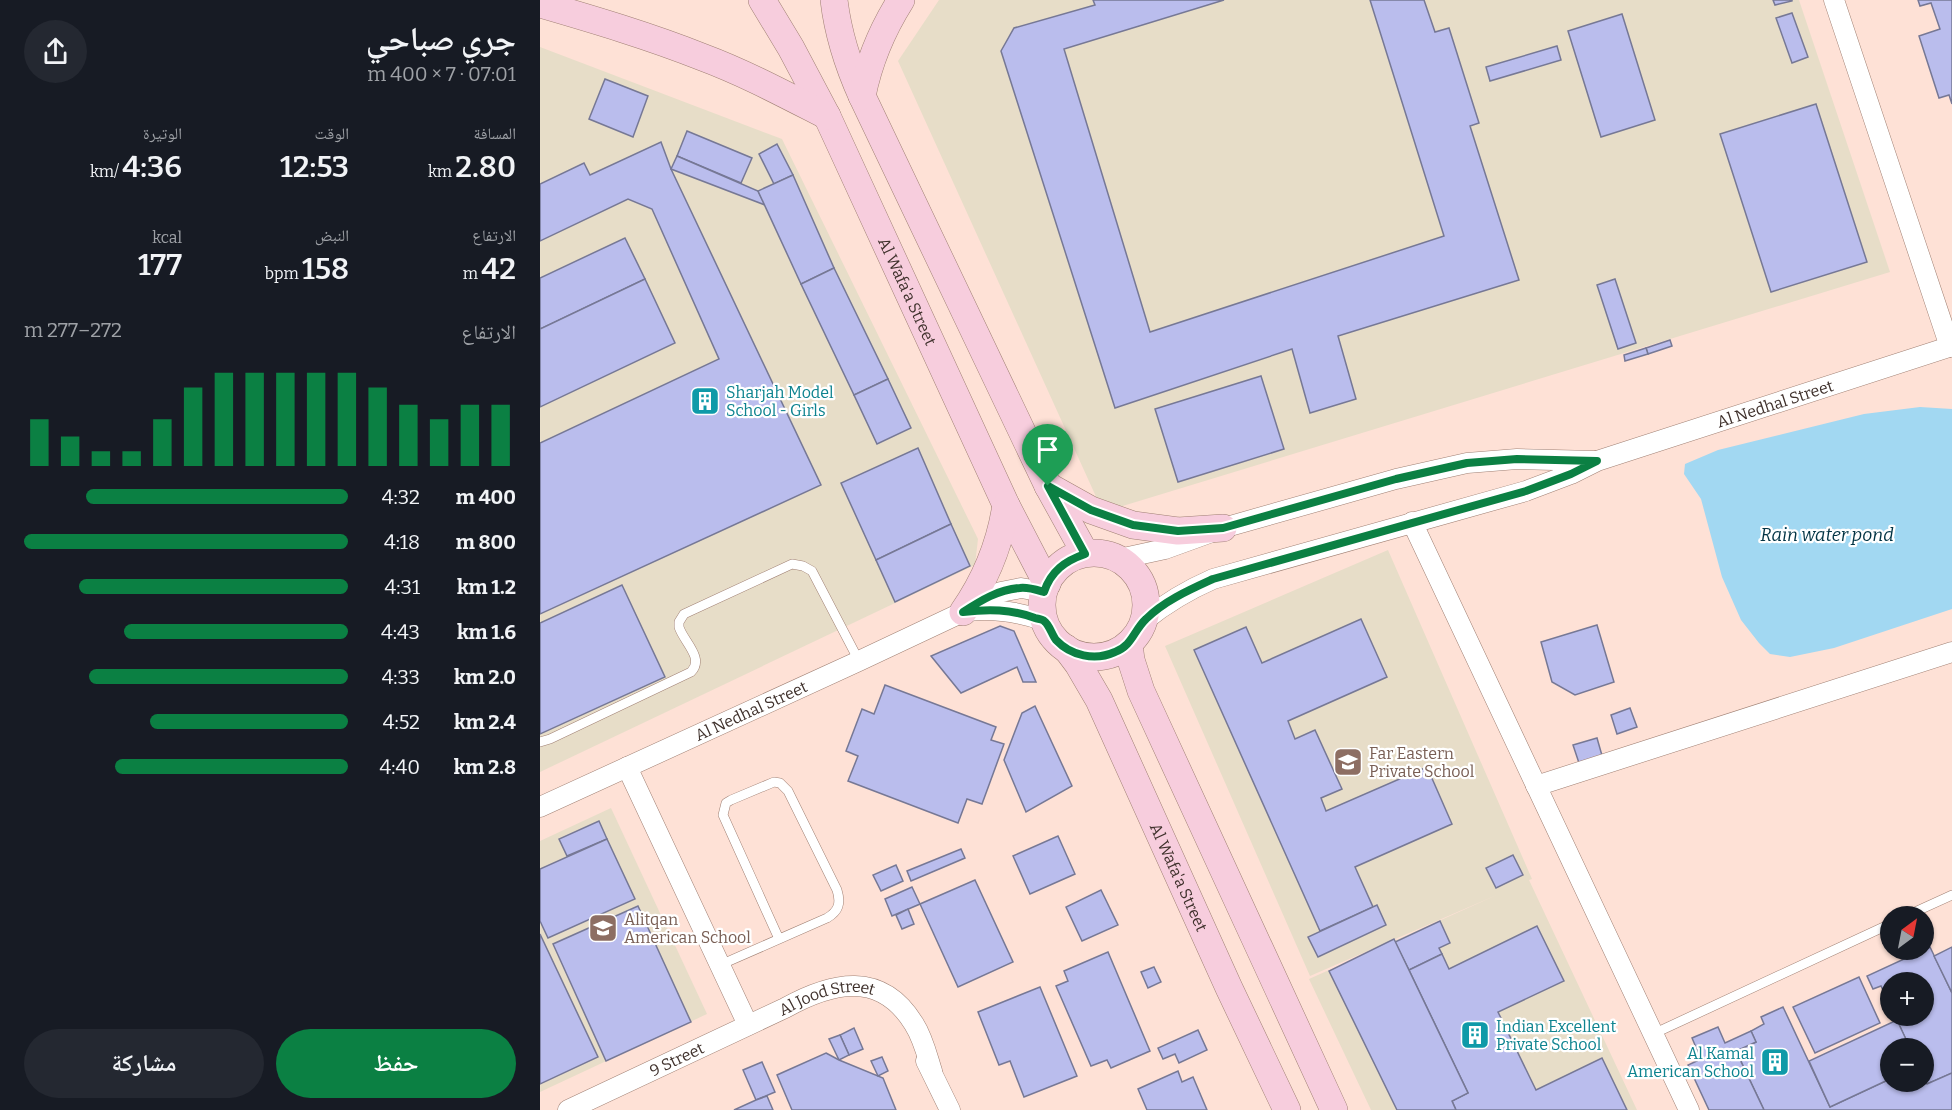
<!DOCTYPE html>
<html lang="ar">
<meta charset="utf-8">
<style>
body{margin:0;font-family:Bitter,"Noto Naskh Arabic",serif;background:#242831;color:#f1f3f6;direction:rtl;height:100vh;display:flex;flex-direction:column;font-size:22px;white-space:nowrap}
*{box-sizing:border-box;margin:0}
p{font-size:20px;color:#9ea1a6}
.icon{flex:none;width:33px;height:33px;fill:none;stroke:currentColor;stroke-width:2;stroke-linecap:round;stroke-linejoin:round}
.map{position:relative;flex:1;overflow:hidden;direction:ltr}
.side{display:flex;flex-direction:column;background:#171b24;width:540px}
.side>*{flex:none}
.needle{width:39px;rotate:32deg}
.controls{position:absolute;left:1340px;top:906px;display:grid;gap:12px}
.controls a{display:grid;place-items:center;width:54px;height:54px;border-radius:50%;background:#171b24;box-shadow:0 2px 4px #0004;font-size:30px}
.pin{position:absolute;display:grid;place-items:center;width:51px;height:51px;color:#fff;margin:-62px -26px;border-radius:50% 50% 50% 0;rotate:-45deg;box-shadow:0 0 6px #0007}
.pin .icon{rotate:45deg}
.round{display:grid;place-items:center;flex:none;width:63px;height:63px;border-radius:32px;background:#242831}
.overview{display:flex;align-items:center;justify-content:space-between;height:102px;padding:0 24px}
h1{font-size:33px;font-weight:600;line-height:45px}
.metrics{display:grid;grid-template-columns:repeat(3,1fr);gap:9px;height:102px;padding:6px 24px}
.metrics div{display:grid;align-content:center}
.metrics b{font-size:30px;font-weight:600}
.metrics small{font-size:16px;font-weight:400}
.metrics p{font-size:16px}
.chart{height:168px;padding:12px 24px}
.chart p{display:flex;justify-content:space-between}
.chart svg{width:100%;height:108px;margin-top:6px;stroke:#0b8043;stroke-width:6}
.button{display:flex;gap:12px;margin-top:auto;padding:12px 24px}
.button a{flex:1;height:69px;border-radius:36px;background:#0b8043;color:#fff;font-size:24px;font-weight:600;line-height:69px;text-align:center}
.button a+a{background:#242831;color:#f1f3f6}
ul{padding:0 24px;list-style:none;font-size:20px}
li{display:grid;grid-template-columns:96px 72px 1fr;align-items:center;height:45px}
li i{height:15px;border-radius:8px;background:#0b8043}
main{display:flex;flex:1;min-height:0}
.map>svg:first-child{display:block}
</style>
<main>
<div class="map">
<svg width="1412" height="1110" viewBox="0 0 1412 1110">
<rect width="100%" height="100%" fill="#fee1d6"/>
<g fill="#e7ddc8">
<polygon points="399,0 1259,0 1350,272 563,512 358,61"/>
<polygon points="0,47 242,139 438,539 435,565 0,772"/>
<polygon points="848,550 992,879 989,880 1097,1110 831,1110 769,979 959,894 770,976 625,646"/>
<polygon points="71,808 167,1014 0,1092 0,841"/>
</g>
<polygon fill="#a2d8f2" points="1380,407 1412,409 1412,609 1294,648 1250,657 1230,654 1219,643 1201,620 1182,577 1161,499 1144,474 1145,464 1178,450 1324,414"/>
<g fill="#babded" stroke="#767895" stroke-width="1.5">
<polygon points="553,0 684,0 524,49 610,332 904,236 830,0 884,0 895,32 909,28 939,123 930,126 979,280 798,336 816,399 770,413 752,349 575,408 461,51 474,28 555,5"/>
<polygon points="1233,0 1252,0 1252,1 1235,5"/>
<polygon points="1378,0 1412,0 1412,104 1409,95 1399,98 1379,36 1400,29 1391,3 1380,6"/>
<polygon points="1252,13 1268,57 1252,63 1236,18"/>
<polygon points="1082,14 1115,120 1061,137 1028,31"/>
<polygon points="1017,46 1021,60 950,81 946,67"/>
<polygon points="65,79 108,96 93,137 49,119"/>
<polygon points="1276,104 1327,262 1231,292 1180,134"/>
<polygon points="147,131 212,158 201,183 137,156"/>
<polygon points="121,142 131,169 281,485 0,614 0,443 179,359 112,209 88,199 0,241 0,184 44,163 50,175"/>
<polygon points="237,144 253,175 234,184 219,154"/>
<polygon points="137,156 218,191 225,205 131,169"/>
<polygon points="253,175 294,268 261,284 218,191"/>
<polygon points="85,238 105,279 0,329 0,278"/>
<polygon points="294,268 348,379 314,395 261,284"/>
<polygon points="105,279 135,343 0,407 0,329"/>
<polygon points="1075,279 1096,343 1078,349 1057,285"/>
<polygon points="1130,340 1132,346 1108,354 1106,348"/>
<polygon points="1106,348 1108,354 1085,361 1084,355"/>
<polygon points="721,376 744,449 638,482 615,409"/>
<polygon points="348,379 371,428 337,444 314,395"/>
<polygon points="378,448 411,524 336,560 301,483"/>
<polygon points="411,524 430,566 355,602 336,560"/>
<polygon points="82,585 125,677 0,734 0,623"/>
<polygon points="821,619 847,677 748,721 755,739 775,730 802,789 781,798 786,811 887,767 912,824 815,867 833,907 780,931 654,650 706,627 722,663"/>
<polygon points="1057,625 1074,682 1035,695 1012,682 1001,642"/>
<polygon points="460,626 474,631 496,682 483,682 477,667 421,693 391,656"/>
<polygon points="345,685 456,727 451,740 464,744 442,804 427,799 418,823 308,781 318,756 306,751 322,709 334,714"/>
<polygon points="495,706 532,786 486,812 464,760 482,713"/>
<polygon points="1090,708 1097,727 1077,734 1071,715"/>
<polygon points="1057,738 1063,759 1040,766 1033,745"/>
<polygon points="59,821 67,839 27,856 19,839"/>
<polygon points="518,836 535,874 490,894 473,856"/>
<polygon points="67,839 95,899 8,938 0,921 0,869"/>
<polygon points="421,849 425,858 371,881 367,871"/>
<polygon points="973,855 983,875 956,888 946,868"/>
<polygon points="356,865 363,881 341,891 333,875"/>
<polygon points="435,880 473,962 418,987 380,904"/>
<polygon points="372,887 380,904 352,916 345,899"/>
<polygon points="561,890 578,925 542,941 526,907"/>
<polygon points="837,905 846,925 778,957 768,937"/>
<polygon points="98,906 151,1022 66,1061 13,944"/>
<polygon points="368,909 374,924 362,929 356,915"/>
<polygon points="900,921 910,943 899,948 902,954 869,970 855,942"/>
<polygon points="997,926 1024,981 958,1012 996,1090 1062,1058 1087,1110 916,1110 912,1101 928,1093 869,970 902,954 909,969"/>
<polygon points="0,934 58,1057 0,1084"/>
<polygon points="854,939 928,1093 912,1101 916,1110 857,1110 789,971"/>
<polygon points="1390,947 1412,993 1412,1073 1387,1084 1383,1075 1383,1048 1370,1048 1355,1016 1383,1016 1383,982 1350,982 1350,1005 1341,986 1333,989 1327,976"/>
<polygon points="1412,947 1412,993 1394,956"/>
<polygon points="568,952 610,1051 571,1068 567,1060 551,1066 516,986 528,981 524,971"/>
<polygon points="614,967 621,982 608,988 601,972"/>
<polygon points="1319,977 1340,1023 1275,1053 1253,1007"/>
<polygon points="500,987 537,1076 484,1097 470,1061 459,1065 438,1012"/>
<polygon points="1243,1007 1290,1107 1350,1079 1350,1082 1383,1082 1383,1075 1387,1084 1412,1073 1412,1110 1224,1110 1196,1051 1216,1042 1211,1031 1224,1024 1221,1017"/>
<polygon points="1357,1020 1370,1048 1350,1048 1350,1079 1290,1107 1269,1061"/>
<polygon points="1178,1027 1185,1043 1211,1031 1216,1042 1196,1051 1224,1110 1169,1110 1148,1065 1161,1059 1152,1038"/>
<polygon points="314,1028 323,1049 309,1055 300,1035"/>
<polygon points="658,1030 667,1050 639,1063 635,1054 623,1059 618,1048"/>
<polygon points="300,1035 309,1055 299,1060 289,1039"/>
<polygon points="286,1053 299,1060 343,1078 356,1110 252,1110 237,1075"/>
<polygon points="342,1057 348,1071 338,1076 331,1061"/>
<polygon points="222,1062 235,1092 216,1100 203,1070"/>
<polygon points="638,1071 642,1082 653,1077 667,1110 607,1110 598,1089"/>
<polygon points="227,1096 233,1110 194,1110 216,1100"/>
</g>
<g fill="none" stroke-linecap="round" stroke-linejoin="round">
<g stroke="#a08074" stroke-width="10">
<g id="lane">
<path d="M 0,742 L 10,739 L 151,672 C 165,658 143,641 139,627 L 139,622 L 144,614 L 252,564 L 263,566 L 272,571 L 319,661"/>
<polyline points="1366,916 1412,895"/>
<path d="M 180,965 L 287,918 C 299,911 301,903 297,890 L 248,791 L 240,783 L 234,782 L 191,800 L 186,803 L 183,815 L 239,939"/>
<polyline points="1113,1034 1350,924"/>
</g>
</g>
<g stroke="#a08074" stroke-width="21">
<g id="street">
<polyline points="1294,0 1410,347"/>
<polyline points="872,522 1149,1110"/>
<polyline points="579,559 625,549 683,528 856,479 927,463 977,459 1055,461"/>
<path d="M 428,611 C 455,608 479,612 505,621"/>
<path id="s1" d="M 605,620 C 626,603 648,590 673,579 L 986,491 L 1031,474 L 1057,461 L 1412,346"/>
<polyline points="87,767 208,1025"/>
<polyline points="996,786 1412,652"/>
<path id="s2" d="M 0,807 L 319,661 L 423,612 L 442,600 L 461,592 L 481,588 L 504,592"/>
<polyline points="386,1061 410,1110"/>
<path id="s3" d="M 28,1110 L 245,1008 C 292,982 341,970 374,1024 C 383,1038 387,1055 392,1071"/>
</g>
</g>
<g stroke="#a08074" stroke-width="28">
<g id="secondary">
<path id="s4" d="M 222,0 L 251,48 L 287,116 L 466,505 L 507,584"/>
<path d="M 294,0 C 298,34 308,65 322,96 L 508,486 L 545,553"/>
<path d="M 0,4 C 55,20 109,36 162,57 C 205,73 246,95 287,116"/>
<path d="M 322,96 C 329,61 342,30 361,0"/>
<polyline points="508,486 551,510 593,525 638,531 683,528"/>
<circle cx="554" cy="605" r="52"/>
<path d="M 423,612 C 446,579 460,545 466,505"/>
<polyline points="589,644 591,660 601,691 794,1110"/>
<path id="s5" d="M 526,648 L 538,664 L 559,700 L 689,988 L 747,1110"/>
</g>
</g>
<use href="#lane" stroke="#fff" stroke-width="9"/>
<use href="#street" stroke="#fff" stroke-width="20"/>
<use href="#secondary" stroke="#f7cddd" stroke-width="27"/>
</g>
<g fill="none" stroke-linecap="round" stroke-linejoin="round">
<g stroke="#fff" stroke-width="12">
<path id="route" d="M 977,459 L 1057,461 L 1031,474 L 986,491 L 673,579 C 649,590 624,601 606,619 C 594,630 592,646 575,652 C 555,661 531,656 516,640 C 512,635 509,624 504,621 C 502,619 498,619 495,618 C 471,609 448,609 423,612 C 440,601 459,589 480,588 C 488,587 497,590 504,592 C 511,571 525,561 545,554 L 508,486 L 551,510 L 593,525 L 638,531 L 683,528 L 856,479 L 927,463 Z"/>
</g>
<use href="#route" stroke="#0b8043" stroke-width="8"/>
</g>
<defs>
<g id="building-square" transform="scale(1.5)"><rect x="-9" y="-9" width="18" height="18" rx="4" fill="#0f9aa8" stroke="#fff"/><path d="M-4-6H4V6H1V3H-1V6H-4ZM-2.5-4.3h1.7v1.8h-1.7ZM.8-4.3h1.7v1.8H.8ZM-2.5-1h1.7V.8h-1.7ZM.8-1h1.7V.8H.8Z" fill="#fff"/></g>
<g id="school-square" transform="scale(1.5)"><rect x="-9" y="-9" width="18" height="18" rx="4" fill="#8d6e63" stroke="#fff"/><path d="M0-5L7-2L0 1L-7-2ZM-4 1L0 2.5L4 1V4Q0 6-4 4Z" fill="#fff"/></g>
</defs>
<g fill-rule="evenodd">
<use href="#building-square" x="165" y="401"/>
<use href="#school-square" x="808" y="762"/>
<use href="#school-square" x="63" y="928"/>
<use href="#building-square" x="935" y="1035"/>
<use href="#building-square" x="1235" y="1062"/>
</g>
<g text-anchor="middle" stroke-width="4.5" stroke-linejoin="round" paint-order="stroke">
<g font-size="16" fill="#3f312c" stroke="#fff">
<text dy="6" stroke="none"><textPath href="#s4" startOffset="326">Al Wafa'a Street</textPath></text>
<text dy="6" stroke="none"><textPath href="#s1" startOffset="669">Al Nedhal Street</textPath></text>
<text dy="6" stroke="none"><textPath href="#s2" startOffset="232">Al Nedhal Street</textPath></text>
<text dy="6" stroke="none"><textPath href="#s5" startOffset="256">Al Wafa'a Street</textPath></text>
<text dy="6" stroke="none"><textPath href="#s3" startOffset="284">Al Jood Street</textPath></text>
<text dy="6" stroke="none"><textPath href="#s3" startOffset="120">9 Street</textPath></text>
</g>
<g font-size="16" fill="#0d838f" stroke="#fff" text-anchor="start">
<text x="186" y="398">Sharjah Model<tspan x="186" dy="18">School - Girls</tspan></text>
<text x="956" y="1032">Indian Excellent<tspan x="956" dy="18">Private School</tspan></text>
<text x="1214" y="1059" text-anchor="end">Al Kamal<tspan x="1214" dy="18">American School</tspan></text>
</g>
<g font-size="16" fill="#785e54" stroke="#fff" text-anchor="start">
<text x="829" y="759">Far Eastern<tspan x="829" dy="18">Private School</tspan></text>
<text x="84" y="925">Alitqan<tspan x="84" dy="18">American School</tspan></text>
</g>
<g font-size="18" font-style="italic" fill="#013344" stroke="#fff">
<text x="1287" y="541">Rain water pond</text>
</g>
</g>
</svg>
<div class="controls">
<a><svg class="needle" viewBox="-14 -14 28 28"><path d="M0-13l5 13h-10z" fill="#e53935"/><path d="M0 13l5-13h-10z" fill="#9ea1a6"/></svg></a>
<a>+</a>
<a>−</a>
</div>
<div class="pin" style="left:508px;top:486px;background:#1e9e55"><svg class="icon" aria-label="arrive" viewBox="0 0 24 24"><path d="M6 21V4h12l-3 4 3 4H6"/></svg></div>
</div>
<section class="side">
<div class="overview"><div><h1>جري صباحي</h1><p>07:01 · 7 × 400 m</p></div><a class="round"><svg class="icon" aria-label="share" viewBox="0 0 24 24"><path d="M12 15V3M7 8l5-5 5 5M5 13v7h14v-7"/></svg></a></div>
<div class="metrics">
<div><p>المسافة</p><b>2.80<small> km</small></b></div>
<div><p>الوقت</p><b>12:53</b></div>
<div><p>الوتيرة</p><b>4:36<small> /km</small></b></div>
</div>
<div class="metrics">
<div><p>الارتفاع</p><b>42<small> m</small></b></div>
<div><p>النبض</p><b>158<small> bpm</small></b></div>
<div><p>kcal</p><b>177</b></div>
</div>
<div class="chart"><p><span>الارتفاع</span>272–277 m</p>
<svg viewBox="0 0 160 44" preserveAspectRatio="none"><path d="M5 44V25M15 44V32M25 44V38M35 44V38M45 44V25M55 44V12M65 44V6M75 44V6M85 44V6M95 44V6M105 44V6M115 44V12M125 44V19M135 44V25M145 44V19M155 44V19"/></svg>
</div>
<ul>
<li><b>400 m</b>4:32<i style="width:81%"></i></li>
<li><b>800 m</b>4:18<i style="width:100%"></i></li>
<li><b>1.2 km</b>4:31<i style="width:83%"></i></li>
<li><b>1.6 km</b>4:43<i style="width:69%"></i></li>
<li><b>2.0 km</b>4:33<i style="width:80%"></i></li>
<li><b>2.4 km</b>4:52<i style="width:61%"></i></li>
<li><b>2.8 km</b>4:40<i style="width:72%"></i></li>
</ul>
<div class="button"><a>حفظ</a><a>مشاركة</a></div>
</section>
</main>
